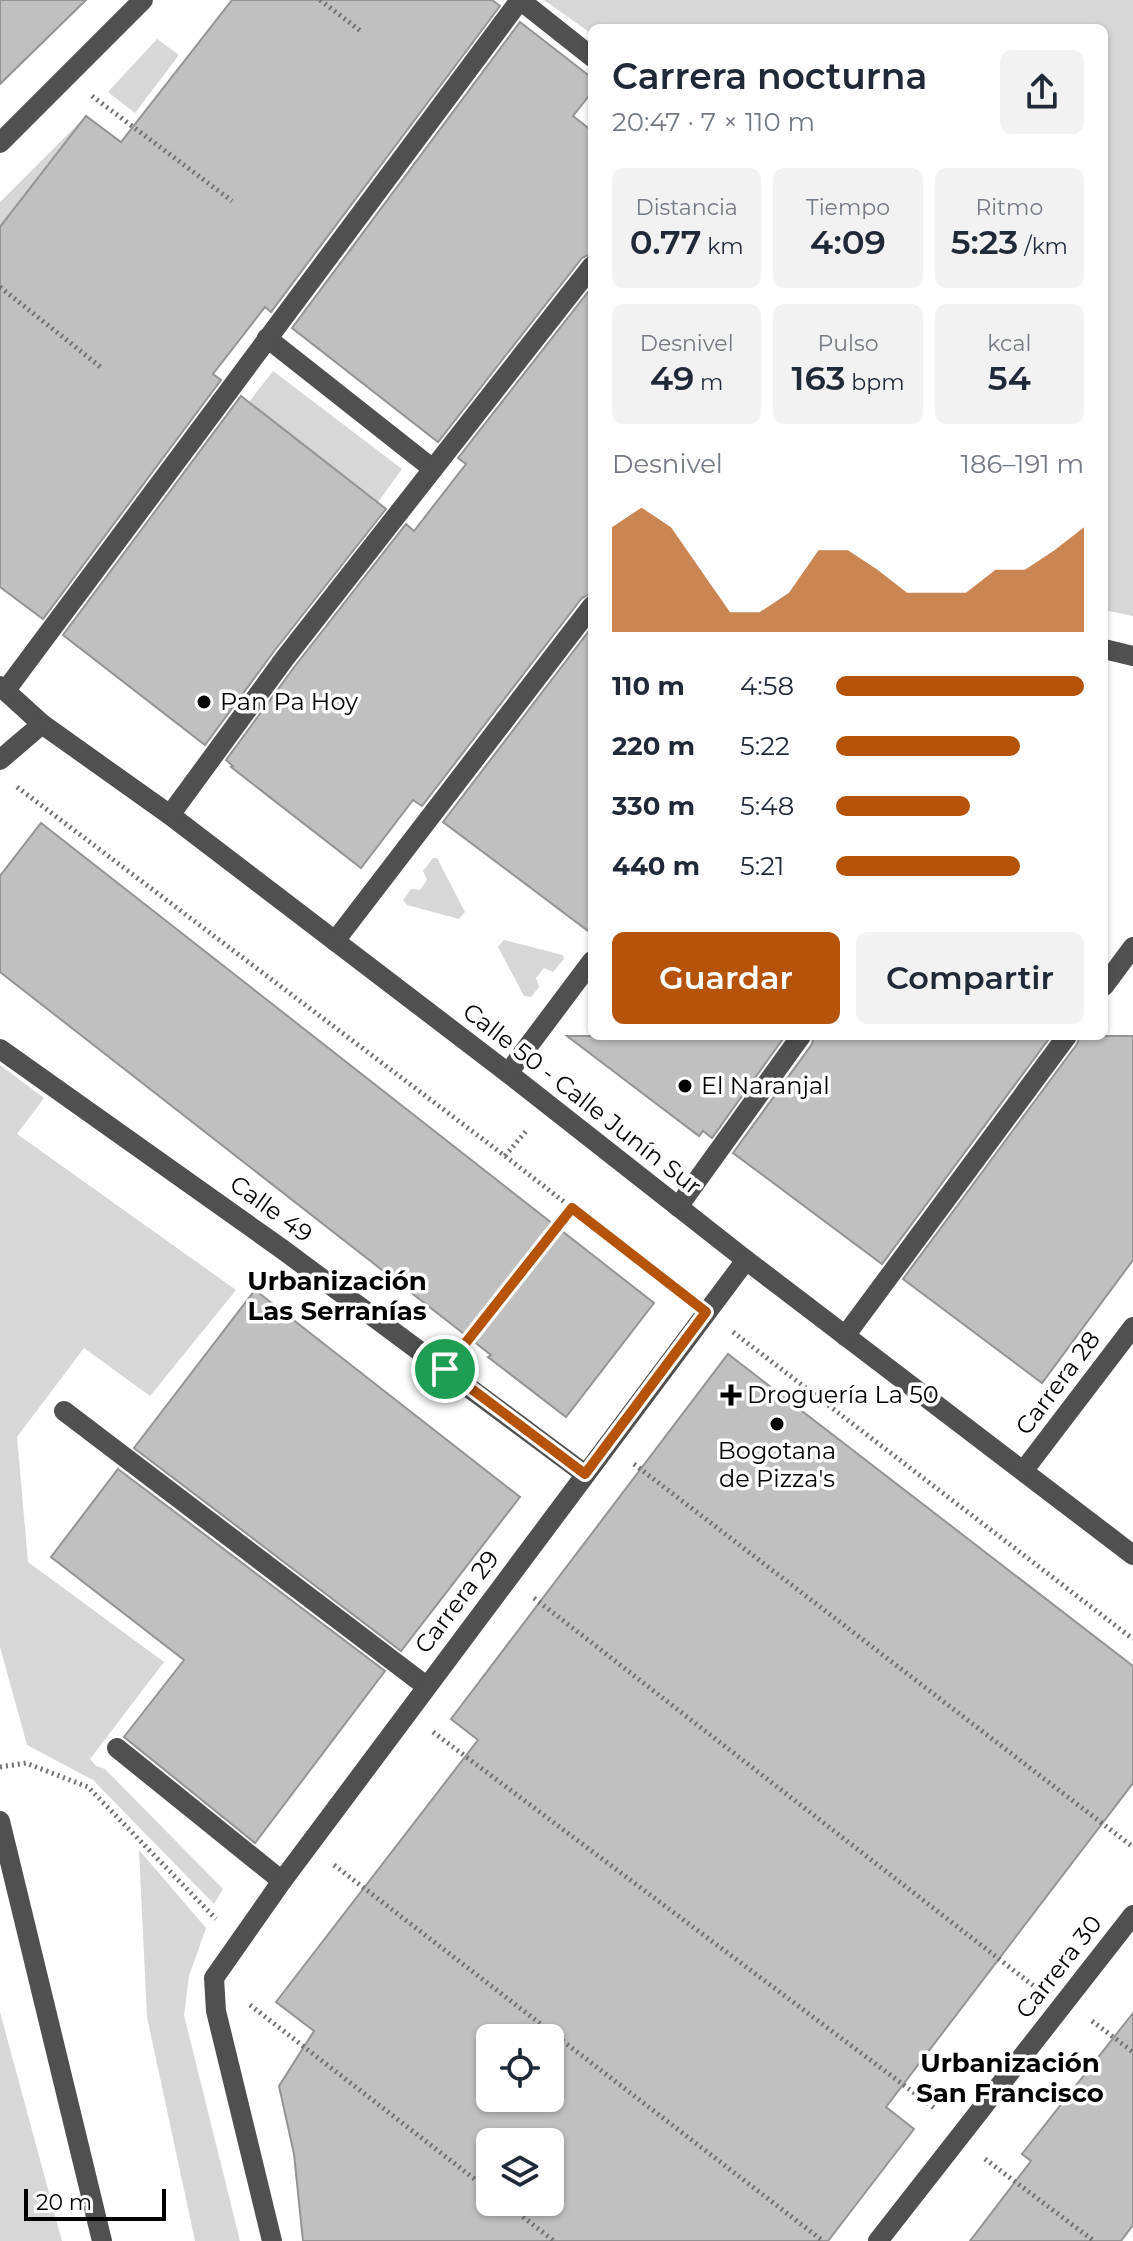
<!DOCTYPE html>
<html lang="es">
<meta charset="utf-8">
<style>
body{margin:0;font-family:Montserrat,sans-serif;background:#f2f2f3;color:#1f2937;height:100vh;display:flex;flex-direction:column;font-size:30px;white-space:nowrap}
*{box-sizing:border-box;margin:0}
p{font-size:26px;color:#747a83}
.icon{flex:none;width:44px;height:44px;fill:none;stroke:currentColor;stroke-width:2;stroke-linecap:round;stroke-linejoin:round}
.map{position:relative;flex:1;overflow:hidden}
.sheet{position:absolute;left:588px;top:24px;width:520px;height:1016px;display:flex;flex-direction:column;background:#fff;border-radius:12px;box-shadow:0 2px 6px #0004}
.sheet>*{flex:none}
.tools{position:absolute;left:476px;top:2024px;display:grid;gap:16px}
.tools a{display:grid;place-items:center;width:88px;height:88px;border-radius:12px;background:#fff;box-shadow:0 2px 6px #0004;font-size:40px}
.scale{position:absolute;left:24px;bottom:20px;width:142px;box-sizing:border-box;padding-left:8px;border:4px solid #000;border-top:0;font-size:22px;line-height:28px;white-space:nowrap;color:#000;-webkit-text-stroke:6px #fff;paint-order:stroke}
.pin{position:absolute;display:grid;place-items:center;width:68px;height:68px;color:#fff;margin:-34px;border:4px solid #fff;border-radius:50%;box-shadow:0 2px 8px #0007}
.round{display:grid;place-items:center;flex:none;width:84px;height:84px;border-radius:12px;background:#f2f2f3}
.overview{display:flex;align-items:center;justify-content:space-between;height:136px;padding:0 24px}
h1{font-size:36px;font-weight:600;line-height:60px}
.figures{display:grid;grid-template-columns:repeat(3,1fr);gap:12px;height:136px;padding:8px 24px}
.figures div{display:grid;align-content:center;border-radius:12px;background:#f2f2f3;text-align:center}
.figures b{font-size:34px;font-weight:600}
.figures small{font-size:22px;font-weight:400}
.figures p{font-size:22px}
.chart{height:224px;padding:16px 24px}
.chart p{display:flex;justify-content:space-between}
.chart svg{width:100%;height:144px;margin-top:8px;fill:#b45309;opacity:.7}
.button{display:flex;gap:16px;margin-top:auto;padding:16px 24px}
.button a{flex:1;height:92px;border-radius:12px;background:#b45309;color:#fff;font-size:32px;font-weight:600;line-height:92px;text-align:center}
.button a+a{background:#f2f2f3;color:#1f2937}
ul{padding:0 24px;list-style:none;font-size:26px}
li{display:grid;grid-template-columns:128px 96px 1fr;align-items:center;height:60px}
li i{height:20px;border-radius:10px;background:#b45309}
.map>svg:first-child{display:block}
</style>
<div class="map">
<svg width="1133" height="2241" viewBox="0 0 1133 2241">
<rect width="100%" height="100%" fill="#fff"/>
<g fill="#d7d7d7">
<polygon points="544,0 1133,0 1133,616 1104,610 1104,28 592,28 592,34"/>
<polygon points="157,39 179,55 135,113 108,92"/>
<polygon points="86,116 0,227 0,202"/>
<polygon points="273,371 402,469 378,502 249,402"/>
<polygon points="433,858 437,858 465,912 459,919 407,905 403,900 411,889 420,890 427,880 423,871"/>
<polygon points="504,940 563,955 564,959 553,972 544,968 536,978 539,987 531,997 524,996 498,947"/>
<polygon points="0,1065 44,1098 17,1134 236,1290 150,1396 84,1348 17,1437 28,1562 164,1662 90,1759 96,1766 105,1769 223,1889 214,1904 93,1780 27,1745 0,1647"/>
<polygon points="139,1850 206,1928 189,1976 184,2015 240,2241 195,2241 147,2017"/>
<polygon points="0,2012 62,2241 0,2241"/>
</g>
<g fill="#c0c0c0" stroke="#949494" stroke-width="2" fill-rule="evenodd">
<polygon points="0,0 86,0 0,84"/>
<polygon points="232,0 492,0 500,6 271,312 265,307 213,374 221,380 43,619 0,587 0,227 86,116 121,142"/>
<polygon points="520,22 592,78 592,92 573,116 592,131 592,253 582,258 438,442 292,328"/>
<polygon points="592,287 592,593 582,598 422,806 413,800 361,868 231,767 233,766 226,760 295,666 406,524 414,531 466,464 458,458"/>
<polygon points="241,396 386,509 275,650 205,745 63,635"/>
<polygon points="592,627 592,934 443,822"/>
<polygon points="41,823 654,1303 566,1417 488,1357 491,1355 0,972 0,876"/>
<polygon points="567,1036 785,1036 712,1138 703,1131 699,1136"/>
<polygon points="814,1036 1051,1036 882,1264 733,1153 812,1044"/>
<polygon points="1080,1036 1133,1036 1133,1260 1042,1383 903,1279 1077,1044"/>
<polygon points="255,1290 520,1497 401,1651 134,1448"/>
<path d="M 728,1354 L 1133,1666 L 1133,1783 L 886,2107 L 914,2129 L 828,2241 L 303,2241 L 294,2154 L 279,2086 L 314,2031 L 276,2002 L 478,1740 L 451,1719 ZM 490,2038 L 550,2038 L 550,2098 L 490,2098 ZM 490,2142 L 550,2142 L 550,2202 L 490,2202 Z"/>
<polygon points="118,1469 385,1671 255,1843 124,1737 184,1660 51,1557"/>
<polygon points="1133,2013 1133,2225 1121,2241 970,2241 1031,2161 1022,2154"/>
</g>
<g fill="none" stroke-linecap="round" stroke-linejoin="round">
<g stroke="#727272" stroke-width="5" stroke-dasharray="2 4" stroke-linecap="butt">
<polyline points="320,0 362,32"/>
<polyline points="92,96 232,201"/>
<polyline points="0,287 103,369"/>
<polyline points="17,787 505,1156 680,1292"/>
<polyline points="505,1156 527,1130"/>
<polyline points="733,1332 1133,1639"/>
<polyline points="466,1342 572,1208"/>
<polyline points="634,1464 1133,1847"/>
<polyline points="534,1598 1035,1987"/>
<polyline points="433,1732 937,2110"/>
<polyline points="0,1767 26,1763 88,1787 216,1919"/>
<polyline points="334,1865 823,2241"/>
<polyline points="250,2005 490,2191"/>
<polyline points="1092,2021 1133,2052"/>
<polyline points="985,2159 1094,2241"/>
<polyline points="504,2202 554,2241"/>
</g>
<g stroke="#505050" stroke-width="20">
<polyline points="520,0 592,57"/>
<polyline points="0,143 143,0"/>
<polyline points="267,338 433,469"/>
<polyline points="1104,649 1133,656"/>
<polyline points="0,686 42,724 170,815 508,1073 746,1260 1133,1555"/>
<polyline points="6,690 520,0"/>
<polyline points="0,760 42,724"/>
<polyline points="170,815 285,658 592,266"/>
<polyline points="335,941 592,606"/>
<polyline points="1104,986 1133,947"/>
<polyline points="0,1049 282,1249 585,1474"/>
<polyline points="508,1073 592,961"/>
<polyline points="678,1207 801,1036"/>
<polyline points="845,1336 1067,1036"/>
<polyline points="64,1411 426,1686"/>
<polyline points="1024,1470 1133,1327"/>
<polyline points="117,1748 282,1881"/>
<polyline points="0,1821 102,2241"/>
<polyline points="272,2241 216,2011 214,1978 282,1881 746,1260"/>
<polyline points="878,2241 1133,1915"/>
</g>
</g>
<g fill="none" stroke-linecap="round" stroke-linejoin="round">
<g stroke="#fff" stroke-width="16">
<polygon id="route" points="572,1208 706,1312 585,1474 445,1369"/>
</g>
<use href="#route" stroke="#b45309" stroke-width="10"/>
</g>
<g fill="#000" stroke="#fff" stroke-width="3">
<circle cx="204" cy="702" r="8"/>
<circle cx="685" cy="1086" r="8"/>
<path d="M727 1383h8v8h8v8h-8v8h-8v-8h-8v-8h8z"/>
<circle cx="777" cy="1424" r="8"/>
</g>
<g text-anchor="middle" stroke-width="7" stroke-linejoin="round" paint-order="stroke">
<g font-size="24" fill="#000" stroke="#fff" text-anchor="start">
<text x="220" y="710">Pan Pa Hoy</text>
<text x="701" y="1094">El Naranjal</text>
<text x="747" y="1403">Droguería La 50</text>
<text x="777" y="1459" text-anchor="middle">Bogotana<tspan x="777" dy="28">de Pizza's</tspan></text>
</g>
<g font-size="24" fill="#000" stroke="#fff">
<text transform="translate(582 1099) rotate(38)" y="8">Calle 50 - Calle Junín Sur</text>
<text transform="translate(271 1209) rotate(36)" y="8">Calle 49</text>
<text transform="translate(1058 1383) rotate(-53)" y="8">Carrera 28</text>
<text transform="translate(457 1602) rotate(-53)" y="8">Carrera 29</text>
<text transform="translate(1059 1967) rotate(-52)" y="8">Carrera 30</text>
</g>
<g font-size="26" font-weight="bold" fill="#000" stroke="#fff">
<text x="337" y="1290">Urbanización<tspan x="337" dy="30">Las Serranías</tspan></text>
<text x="1010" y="2072">Urbanización<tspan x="1010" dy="30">San Francisco</tspan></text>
</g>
</g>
</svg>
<div class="tools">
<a><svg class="icon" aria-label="locate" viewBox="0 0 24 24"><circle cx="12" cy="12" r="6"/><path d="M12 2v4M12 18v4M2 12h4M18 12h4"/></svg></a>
<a><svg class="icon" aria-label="layers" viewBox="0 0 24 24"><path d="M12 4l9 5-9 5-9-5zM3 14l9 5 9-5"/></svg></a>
</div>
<div class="scale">20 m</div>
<div class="pin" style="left:445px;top:1369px;background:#1e9e55"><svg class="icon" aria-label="arrive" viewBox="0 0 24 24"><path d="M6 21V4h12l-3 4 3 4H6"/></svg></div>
<section class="sheet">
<div class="overview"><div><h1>Carrera nocturna</h1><p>20:47 · 7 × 110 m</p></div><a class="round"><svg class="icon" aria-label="share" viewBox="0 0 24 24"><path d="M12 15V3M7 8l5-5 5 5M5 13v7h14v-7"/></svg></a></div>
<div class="figures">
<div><p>Distancia</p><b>0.77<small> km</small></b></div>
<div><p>Tiempo</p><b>4:09</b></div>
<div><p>Ritmo</p><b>5:23<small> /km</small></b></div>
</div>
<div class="figures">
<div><p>Desnivel</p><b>49<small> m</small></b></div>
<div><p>Pulso</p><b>163<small> bpm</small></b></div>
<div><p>kcal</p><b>54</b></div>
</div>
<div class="chart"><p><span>Desnivel</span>186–191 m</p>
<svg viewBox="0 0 160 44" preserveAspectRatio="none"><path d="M0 44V12L10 6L20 12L30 25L40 38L50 38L60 32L70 19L80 19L90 25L100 32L110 32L120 32L130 25L140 25L150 19L160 12V44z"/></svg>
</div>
<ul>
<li><b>110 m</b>4:58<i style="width:100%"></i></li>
<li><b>220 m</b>5:22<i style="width:74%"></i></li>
<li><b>330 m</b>5:48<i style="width:54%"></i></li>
<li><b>440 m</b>5:21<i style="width:74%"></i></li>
</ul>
<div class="button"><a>Guardar</a><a>Compartir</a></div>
</section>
</div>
